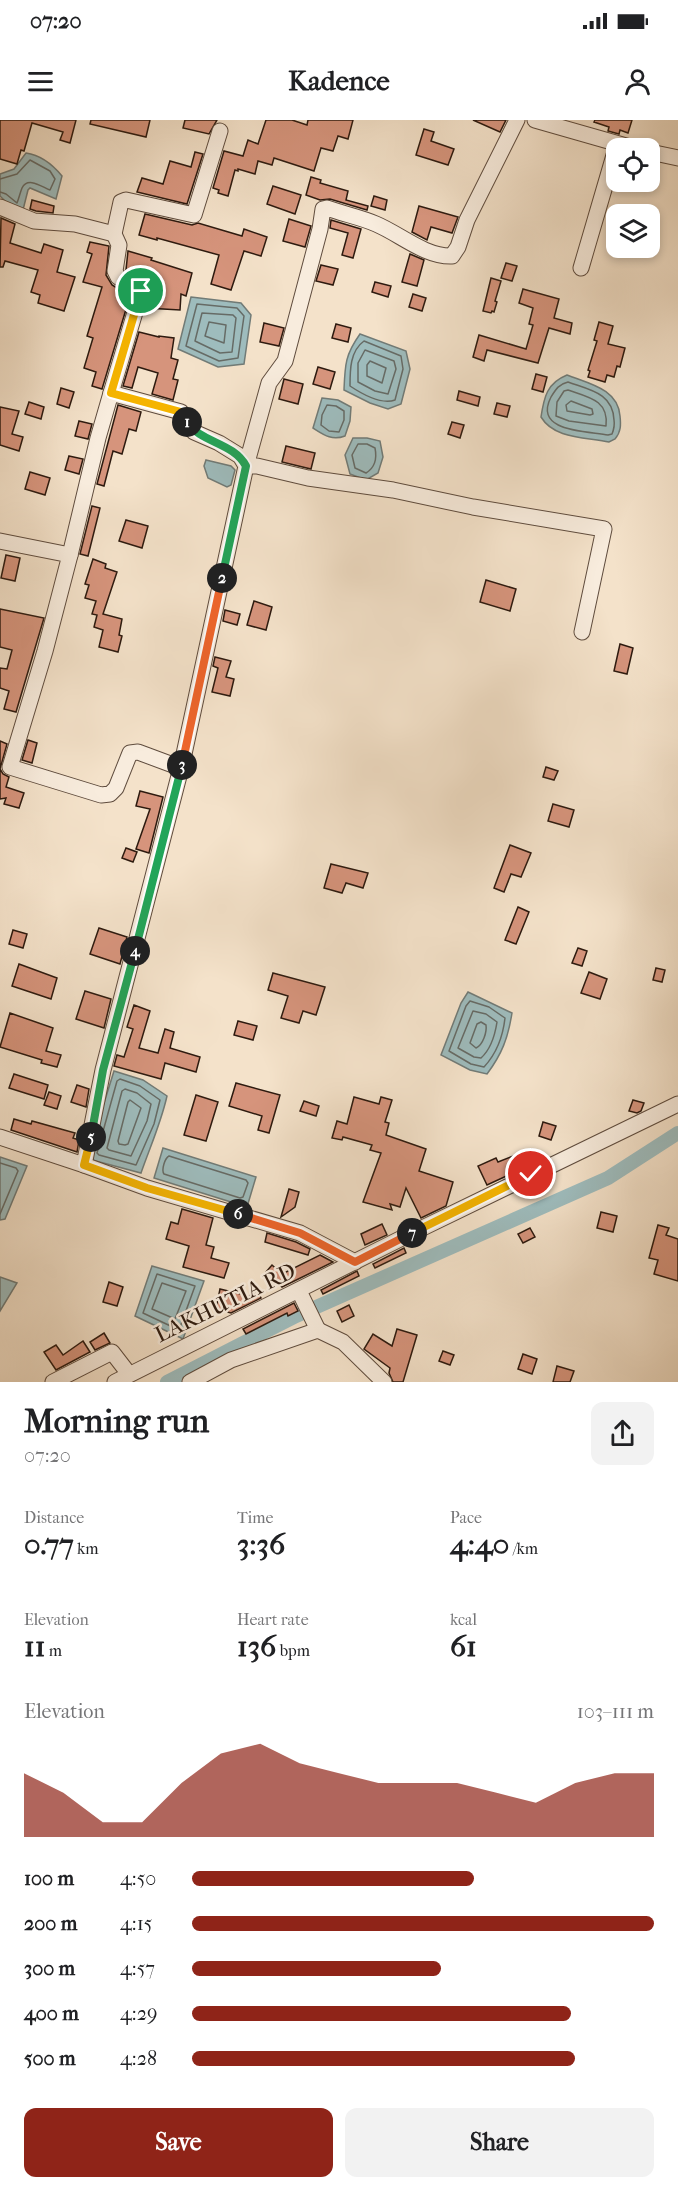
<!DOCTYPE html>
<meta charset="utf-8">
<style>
body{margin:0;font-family:"IM FELL French Canon",serif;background:#f2f2f2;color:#202124;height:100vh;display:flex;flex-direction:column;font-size:22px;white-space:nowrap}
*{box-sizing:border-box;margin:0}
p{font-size:20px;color:#757577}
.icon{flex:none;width:33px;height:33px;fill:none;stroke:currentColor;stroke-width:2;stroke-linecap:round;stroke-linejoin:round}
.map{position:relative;height:1262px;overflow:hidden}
.panel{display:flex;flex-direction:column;background:#fff;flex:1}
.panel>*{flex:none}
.buttons{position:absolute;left:606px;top:18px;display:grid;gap:12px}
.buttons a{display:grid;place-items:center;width:54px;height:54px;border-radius:12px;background:#fff;box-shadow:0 3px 9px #0003;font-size:30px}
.pin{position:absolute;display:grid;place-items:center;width:51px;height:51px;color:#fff;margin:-26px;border:3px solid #fff;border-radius:50%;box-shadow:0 2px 6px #0007}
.km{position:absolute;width:30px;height:30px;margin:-15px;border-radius:50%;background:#222;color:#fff;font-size:16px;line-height:30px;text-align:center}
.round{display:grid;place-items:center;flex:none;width:63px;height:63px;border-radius:12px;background:#f2f2f2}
.head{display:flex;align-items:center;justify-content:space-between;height:102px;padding:0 24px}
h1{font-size:33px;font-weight:700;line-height:45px}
.metrics{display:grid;grid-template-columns:repeat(3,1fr);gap:9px;height:102px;padding:6px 24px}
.metrics div{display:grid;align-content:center}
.metrics b{font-size:30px;font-weight:700}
.metrics small{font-size:16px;font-weight:400}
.metrics p{font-size:16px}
.chart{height:168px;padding:12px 24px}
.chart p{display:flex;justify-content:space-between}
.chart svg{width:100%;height:108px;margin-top:6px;fill:#8f2418;opacity:.7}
.cta{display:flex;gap:12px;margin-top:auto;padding:12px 24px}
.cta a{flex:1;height:69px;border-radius:12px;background:#8f2418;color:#fff;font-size:24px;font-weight:700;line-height:69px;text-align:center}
.cta a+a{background:#f2f2f2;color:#202124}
ul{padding:0 24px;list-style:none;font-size:20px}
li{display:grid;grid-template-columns:96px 72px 1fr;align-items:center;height:45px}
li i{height:15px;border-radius:8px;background:#8f2418}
.status{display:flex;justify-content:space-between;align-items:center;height:42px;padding:0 30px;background:#fff;direction:ltr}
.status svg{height:16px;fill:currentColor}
header{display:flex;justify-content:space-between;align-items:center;height:78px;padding:0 24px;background:#fff;font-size:27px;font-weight:700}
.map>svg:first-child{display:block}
</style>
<div class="status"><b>07:20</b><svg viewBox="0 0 49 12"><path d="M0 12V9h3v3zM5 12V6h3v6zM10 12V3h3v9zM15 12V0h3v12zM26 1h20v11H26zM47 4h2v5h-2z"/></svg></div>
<header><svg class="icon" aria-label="menu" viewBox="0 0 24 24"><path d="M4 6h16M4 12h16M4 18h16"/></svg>Kadence<svg class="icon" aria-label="person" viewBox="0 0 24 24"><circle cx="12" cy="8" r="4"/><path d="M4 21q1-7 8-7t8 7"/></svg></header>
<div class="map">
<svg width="678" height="1262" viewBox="0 0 678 1262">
<rect width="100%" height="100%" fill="#f4e2ca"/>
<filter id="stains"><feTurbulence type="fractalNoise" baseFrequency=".00333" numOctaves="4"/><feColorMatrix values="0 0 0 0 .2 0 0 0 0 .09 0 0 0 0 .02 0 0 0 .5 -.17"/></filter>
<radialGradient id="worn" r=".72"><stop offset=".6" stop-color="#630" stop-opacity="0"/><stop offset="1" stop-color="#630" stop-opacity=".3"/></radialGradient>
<g fill="#9ebcbd" stroke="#717b77" stroke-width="1.5">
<path d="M 26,33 C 40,35 53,45 62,56 L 56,79 L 30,68 L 28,70 L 23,90 L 8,84 L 0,76 L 0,54 L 14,49 Z"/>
<polygon points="191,177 241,183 251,195 244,244 218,247 178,229"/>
<path d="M 360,214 L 406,231 L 410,249 L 401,284 L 388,289 L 370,283 L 344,270 C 345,245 345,235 360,214 Z"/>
<path d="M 567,255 C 590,264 618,269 620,296 C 621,305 621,312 615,319 L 609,322 C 586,317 554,319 541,297 C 544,277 547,263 567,255 Z"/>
<path d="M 322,278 L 338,280 L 351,287 L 350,301 L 345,316 C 332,321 324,315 313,308 Z"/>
<polygon points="353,318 367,318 380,321 383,337 378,353 366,360 350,354 345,335"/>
<polygon points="206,340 231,346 235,350 231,365 227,367 208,358 204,346"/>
<path d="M 468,872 L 512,893 C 508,918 502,934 487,954 L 470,950 L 441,935 L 461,883 Z"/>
<path d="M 114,951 L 143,960 L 167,976 C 161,1003 150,1027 141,1053 L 92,1040 L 100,996 Z"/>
<polygon points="163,1028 256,1057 247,1087 154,1058"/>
<polygon points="0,1037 27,1046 5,1099 0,1100"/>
<polygon points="152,1146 204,1161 183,1219 135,1196"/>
<polygon points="0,1157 17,1163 0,1191"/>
</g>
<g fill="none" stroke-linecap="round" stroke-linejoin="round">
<g stroke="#666b66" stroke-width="1.5">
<path d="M 0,59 L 17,54 L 30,40 L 50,51 L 55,59 L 50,70 C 42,67 28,56 22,68 C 20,73 19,78 17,83 L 6,74 L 0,72"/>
<polygon points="197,184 237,188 244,196 238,238 219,241 186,226"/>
<polygon points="202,193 233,195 236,198 232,232 220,233 195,221"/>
<polygon points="209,202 226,205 224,223 205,216"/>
<path d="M 364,221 L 401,236 L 403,249 L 395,280 C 381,285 362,274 350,266 C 350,250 350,231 364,221 Z"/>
<polygon points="365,230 394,241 396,249 388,274 375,271 358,262 358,243"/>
<polygon points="370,241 386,248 382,263 367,256 367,245"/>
<path d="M 568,262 C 590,270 613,273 614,300 C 615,306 614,309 612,314 L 608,315 C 586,311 533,312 551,277 C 556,269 559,264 568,262 Z"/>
<path d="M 568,270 C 588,277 609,280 606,306 L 569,301 L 556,296 L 557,282 L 564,271 Z"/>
<polygon points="571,281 592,289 593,294 590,295 567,291 566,285"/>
<polygon points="327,285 336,286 344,291 344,300 339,312 329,311 321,305 322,295"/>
<path d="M 358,324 L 367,324 L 375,328 C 377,338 376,347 366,353 L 355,348 L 352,335 Z"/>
<path d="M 470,881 L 489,887 L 505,898 C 503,916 497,933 484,947 L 471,944 L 449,931 L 466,886 Z"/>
<path d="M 473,891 L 486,894 L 497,902 C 495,915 491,929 481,938 L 474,937 L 458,928 Z"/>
<path d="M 481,902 L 486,905 C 487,912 483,925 476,928 L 470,923 L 477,904 Z"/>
<polygon points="120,959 140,966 160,980 154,1004 136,1045 99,1035 97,1033 117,961"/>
<polygon points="125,969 137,973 151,984 147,1001 131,1036 109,1030 107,1028 122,971"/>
<polygon points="130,980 141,988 128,1024 125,1025 119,1024 118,1021 128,982"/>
<path d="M 169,1036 L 246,1060 L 248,1063 L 243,1077 L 240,1078 L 164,1054 C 161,1050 165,1038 169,1036 Z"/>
<polyline points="0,1043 16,1048 18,1051 0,1094"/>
<polygon points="157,1154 195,1166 179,1210 143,1193"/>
<polygon points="162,1163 186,1171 175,1199 152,1189"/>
</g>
<polyline stroke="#9ebcbd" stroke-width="14" points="167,1262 296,1196 608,1058 678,1013"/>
</g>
<g fill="#d6947c" stroke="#2d1a0f" stroke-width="1.5">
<polygon points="0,0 76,0 70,23 60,20 63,12 32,3 24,31 21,30 17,44 0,39"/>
<polygon points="91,0 150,0 146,17 90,4"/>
<polygon points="185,0 217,0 209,14 183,8"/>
<polygon points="266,0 292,0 307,5 308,0 353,0 348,19 338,16 333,31 321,28 314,51 274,38 272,45 258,41 255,54 238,49 238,51 235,50 228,76 218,73 219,70 213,68 224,31 243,36 248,20 258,24"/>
<polygon points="473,0 506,0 500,12"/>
<polygon points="595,0 632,0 628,13 620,10 619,14 608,11 609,7 594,2"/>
<polygon points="424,9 434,12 431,21 454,29 448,45 416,35"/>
<polygon points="195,32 203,34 187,84 137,72 142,58 163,64 170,41 191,47"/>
<polygon points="311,57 321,60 320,63 348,71 346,80 368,86 367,90 330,79 320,80 306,75"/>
<polygon points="273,66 301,75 295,94 267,84"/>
<polygon points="374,76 387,80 385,90 371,86"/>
<polygon points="32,80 54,86 53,93 36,91 30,89"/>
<polygon points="419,86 458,97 452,113 431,107 427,120 412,112"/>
<polygon points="145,94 192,105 198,103 242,116 244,109 267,117 261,136 244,131 231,170 211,164 219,135 157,118 157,120 139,115"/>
<polygon points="1,98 15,104 10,123 41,133 44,124 63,130 57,152 75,157 64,191 38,183 40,175 31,172 38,150 5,141 3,147 0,147"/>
<polygon points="289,99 311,106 305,127 283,121"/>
<polygon points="331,100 361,109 353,138 342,135 348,113 330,108"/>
<polygon points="90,122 109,126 106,155 112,165 130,176 102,269 92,266 96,252 84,248 93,218 87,216 102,167 83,162 92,134 87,132"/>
<polygon points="128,131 152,138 151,140 192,153 186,176 181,174 180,190 146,188 150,169 146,164 126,150"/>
<polygon points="410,134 424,140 417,166 402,162"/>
<polygon points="506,143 517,146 512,161 501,158"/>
<polygon points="321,145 338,149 333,165 316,161"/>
<polygon points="491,158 501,161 495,181 497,182 494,192 492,191 491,193 483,191"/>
<polygon points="375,162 391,166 388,177 372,172"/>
<polygon points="523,169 559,179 554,198 572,203 570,214 549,208 538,243 487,230 484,241 473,237 479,215 526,229 533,205 529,204 533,188 519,183"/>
<polygon points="413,174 426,178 422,191 409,187"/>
<polygon points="599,202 613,206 608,224 625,228 620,247 617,246 614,257 607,255 605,262 588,257 590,251 588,250 597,221 594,220"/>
<polygon points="264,203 284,208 279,226 260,222"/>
<polygon points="336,204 351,208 348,222 332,218"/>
<polygon points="139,212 159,217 159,216 174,218 171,238 178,240 173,259 178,260 173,280 152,274 158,253 138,247 132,268 123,266"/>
<polygon points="318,247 335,252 330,269 313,264"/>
<polygon points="536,254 547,257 543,272 532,269"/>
<polygon points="284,259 303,264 298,284 279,279"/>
<polygon points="61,268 74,272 69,288 57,284"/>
<polygon points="459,271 480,277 478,286 457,280"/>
<polygon points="29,282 44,287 41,299 25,294"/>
<polygon points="497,283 510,286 507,297 494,294"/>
<polygon points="118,285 141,292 136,311 129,309 122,334 113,331 104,366 97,364"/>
<polygon points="0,287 19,291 12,314 23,317 19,331 0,325"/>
<polygon points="79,301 92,304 88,319 75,316"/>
<polygon points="452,302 464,305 460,318 448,314"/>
<polygon points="286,326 315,333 311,349 282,342"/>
<polygon points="69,336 83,339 79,354 65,350"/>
<polygon points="30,352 50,358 45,375 25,369"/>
<polygon points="92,386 100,388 88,436 80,434"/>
<polygon points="126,400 148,406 142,428 119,421"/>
<polygon points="6,435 20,438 15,461 1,458"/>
<polygon points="93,439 106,444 105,448 117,452 103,494 122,499 119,515 122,516 118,532 99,527 103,510 94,507 97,495 92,494 96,481 85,478 89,465 85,464"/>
<polygon points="486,460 516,469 510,491 480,482"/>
<polygon points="254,481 272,487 266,510 247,505"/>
<polygon points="0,489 44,498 16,592 4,589 9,571 0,568 0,548 7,549 12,530 0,527"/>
<polygon points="225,490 240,494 237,505 223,501"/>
<polygon points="620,524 633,528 627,554 614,551"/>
<polygon points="215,537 231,541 226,557 234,559 230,576 212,572 218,548 213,546"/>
<polygon points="28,620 37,623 32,643 22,640"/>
<polygon points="0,621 7,624 0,649 3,654 9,657 6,667 24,673 19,688 4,684 6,678 0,679"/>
<polygon points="546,647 558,651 554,660 543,657"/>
<polygon points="140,671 163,677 149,733 136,729 150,689 136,686"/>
<polygon points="553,684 574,690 569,707 548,701"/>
<polygon points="510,725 531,733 521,757 511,754 504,772 494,768"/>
<polygon points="126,728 137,732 133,742 122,738"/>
<polygon points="331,744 368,753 363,768 346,763 342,773 324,768"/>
<polygon points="518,787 529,792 516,824 505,820"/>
<polygon points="99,808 127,817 120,844 90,834"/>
<polygon points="13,810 27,814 23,828 9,824"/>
<polygon points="578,828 587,831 582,846 572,843"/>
<polygon points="19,844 57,858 51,879 12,866"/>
<polygon points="656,848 665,850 662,862 653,860"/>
<polygon points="589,852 607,859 600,879 581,873"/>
<polygon points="273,853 325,867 316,895 303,891 299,903 281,898 288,876 268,870"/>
<polygon points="85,871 111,879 104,908 76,899"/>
<polygon points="134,885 150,891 139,928 158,933 165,909 174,912 170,928 200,937 196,952 165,943 161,959 114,946 117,935 124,937 133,909 127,907"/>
<polygon points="10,893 53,908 46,931 61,935 57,947 41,943 42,940 0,927"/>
<polygon points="238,901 257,906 253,920 234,915"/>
<polygon points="14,954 48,965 44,979 9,968"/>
<polygon points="236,963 280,975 269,1013 258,1010 262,996 229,986"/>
<polygon points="77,965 89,969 86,987 71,982"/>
<polygon points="49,972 61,976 57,989 44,985"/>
<polygon points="196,975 218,982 206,1021 184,1015"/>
<polygon points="354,977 379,984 381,977 392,980 385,1002 389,1003 386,1015 426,1029 419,1051 453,1062 446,1086 421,1098 406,1068 400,1087 390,1084 392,1090 363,1082 381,1033 370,1030 372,1025 343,1017 342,1020 332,1018 337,1001 347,1004"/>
<polygon points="633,980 644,983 641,991 637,993 629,991"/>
<polygon points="304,981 319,986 316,996 300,991"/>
<polygon points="14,999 31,1004 32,1001 75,1013 73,1018 79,1020 77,1032 11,1010"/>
<polygon points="543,1002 556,1006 551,1020 539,1016"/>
<polygon points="531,1029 537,1042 487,1065 478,1046 496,1038 498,1042"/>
<polygon points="289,1069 299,1072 295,1087 281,1097"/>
<polygon points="182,1089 213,1098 206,1125 214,1127 211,1138 229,1143 224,1158 183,1147 189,1126 166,1119 171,1102 178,1104"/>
<polygon points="601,1092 617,1096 613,1112 597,1108"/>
<polygon points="382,1104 387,1115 365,1125 361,1114"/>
<polygon points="658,1105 669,1108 666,1115 678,1119 678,1161 654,1154 658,1140 649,1138"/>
<polygon points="530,1108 535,1117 523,1123 518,1114"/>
<polygon points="267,1113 296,1122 310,1129 308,1135 265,1122"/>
<polygon points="404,1128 406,1133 375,1148 373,1144"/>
<polygon points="320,1135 333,1142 282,1167 266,1152 272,1145 282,1154"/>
<polygon points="357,1151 359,1156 323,1174 321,1170"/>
<polygon points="109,1162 123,1167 117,1186 103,1182"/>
<polygon points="220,1169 249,1176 257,1171 261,1178 231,1193 216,1189"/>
<polygon points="294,1183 298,1191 288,1196 287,1193 246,1214 243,1209"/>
<polygon points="349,1185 354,1196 342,1202 337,1191"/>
<polygon points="397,1209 417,1215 403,1262 393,1262 389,1253 390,1248 364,1229 373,1214 392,1226"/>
<polygon points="104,1213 110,1223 95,1230 90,1222"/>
<polygon points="83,1221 90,1232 56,1250 44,1232 56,1225 63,1235"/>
<polygon points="443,1231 454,1235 450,1245 439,1241"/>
<polygon points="523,1234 537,1239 532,1254 518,1249"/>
<polygon points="557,1246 574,1251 570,1262 553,1262"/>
</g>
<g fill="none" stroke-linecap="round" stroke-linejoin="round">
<g stroke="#5f4c3e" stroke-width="17">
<g id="minor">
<path d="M 517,0 L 467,100 L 458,127 L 452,136 C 425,137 400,114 376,104 C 360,97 343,94 327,88 L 323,89 L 320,109 L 285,241 L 269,263 L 246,346 L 257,346 L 308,358 L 393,370 L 473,387 L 604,409 L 582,512"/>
<polyline points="535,0 633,28"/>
<polyline points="650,32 678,38"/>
<polyline points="0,87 34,101 75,104 114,114"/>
<polyline points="581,148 617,25"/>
<polyline points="111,273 141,172 118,157 115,151 119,125 114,114 121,82 126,80 194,95 220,11"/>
<polyline points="0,421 70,435 45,531 10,647 101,675 110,674 116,668 130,633 138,632 181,648 103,950 84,1045 0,1017"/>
<polyline points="70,435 98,318 111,273 181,292 194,312 219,323 240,336 246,346 181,648"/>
<polyline points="84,1045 147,1068 300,1113 355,1142"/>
<polyline points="299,1171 318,1210"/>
<polyline points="53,1262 112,1232 129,1254"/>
<polyline points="115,1262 406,1116 678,984"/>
<polyline points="190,1262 231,1240 318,1210 343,1222 384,1262"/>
</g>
</g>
<use href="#minor" stroke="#f8ecdd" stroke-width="15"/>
</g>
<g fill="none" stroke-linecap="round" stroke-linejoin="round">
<g stroke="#fff" stroke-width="12">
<polyline id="split-1" points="141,171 111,273 181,292 187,302"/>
</g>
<g stroke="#fff" stroke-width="12">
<path id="split-2" d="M 187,302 C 201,323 233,322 246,346 L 222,458"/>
</g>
<g stroke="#fff" stroke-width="12">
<polyline id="split-3" points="182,645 222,458"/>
</g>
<g stroke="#fff" stroke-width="12">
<polyline id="split-4" points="135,831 182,645"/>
</g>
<g stroke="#fff" stroke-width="12">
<polyline id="split-5" points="91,1017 103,950 135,831"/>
</g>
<g stroke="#fff" stroke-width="12">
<polyline id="split-6" points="91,1017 84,1045 147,1068 238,1094"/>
</g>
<g stroke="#fff" stroke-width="12">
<polyline id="split-7" points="238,1094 300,1113 355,1142 412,1113"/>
</g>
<g stroke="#fff" stroke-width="12">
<polyline id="split-8" points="412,1113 531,1054"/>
</g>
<use href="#split-1" stroke="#f5b400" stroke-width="8"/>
<use href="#split-2" stroke="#22a559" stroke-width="8"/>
<use href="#split-3" stroke="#f0652b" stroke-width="8"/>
<use href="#split-4" stroke="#22a559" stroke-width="8"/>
<use href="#split-5" stroke="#22a559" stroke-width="8"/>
<use href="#split-6" stroke="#f5b400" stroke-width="8"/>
<use href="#split-7" stroke="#f0652b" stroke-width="8"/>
<use href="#split-8" stroke="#f5b400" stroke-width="8"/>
</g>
<g text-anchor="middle" stroke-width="5" stroke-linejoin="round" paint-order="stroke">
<g font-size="22" fill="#2d1a0f" stroke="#f8ecdd">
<text transform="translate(225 1182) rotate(-26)" y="8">LAKHUTIA RD</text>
</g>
</g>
<rect width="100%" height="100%" filter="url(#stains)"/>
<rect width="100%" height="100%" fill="url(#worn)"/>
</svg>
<div class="buttons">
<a><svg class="icon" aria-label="locate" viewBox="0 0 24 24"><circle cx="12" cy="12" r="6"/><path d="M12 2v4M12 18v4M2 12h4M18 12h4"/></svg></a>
<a><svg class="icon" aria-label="layers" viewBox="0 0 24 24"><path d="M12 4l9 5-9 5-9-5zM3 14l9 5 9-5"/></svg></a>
</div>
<div class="pin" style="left:141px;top:171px;background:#1e9e55"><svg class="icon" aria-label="arrive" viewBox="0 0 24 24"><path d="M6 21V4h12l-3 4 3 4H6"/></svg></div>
<div class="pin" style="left:531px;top:1054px;background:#d93025"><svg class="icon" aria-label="check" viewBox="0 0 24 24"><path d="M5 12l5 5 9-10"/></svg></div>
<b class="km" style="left:187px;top:302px">1</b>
<b class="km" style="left:222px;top:458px">2</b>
<b class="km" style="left:182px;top:645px">3</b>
<b class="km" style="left:135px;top:831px">4</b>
<b class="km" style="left:91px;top:1017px">5</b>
<b class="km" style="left:238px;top:1094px">6</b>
<b class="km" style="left:412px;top:1113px">7</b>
</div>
<section class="panel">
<div class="head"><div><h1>Morning run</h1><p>07:20</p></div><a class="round"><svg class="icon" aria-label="share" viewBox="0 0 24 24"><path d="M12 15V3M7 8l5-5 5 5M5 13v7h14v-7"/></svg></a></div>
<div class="metrics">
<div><p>Distance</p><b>0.77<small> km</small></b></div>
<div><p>Time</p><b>3:36</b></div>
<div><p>Pace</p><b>4:40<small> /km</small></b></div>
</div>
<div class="metrics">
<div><p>Elevation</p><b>11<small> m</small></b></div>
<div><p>Heart rate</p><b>136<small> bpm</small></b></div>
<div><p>kcal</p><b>61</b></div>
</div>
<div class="chart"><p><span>Elevation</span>103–111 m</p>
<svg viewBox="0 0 160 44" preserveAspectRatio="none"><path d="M0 44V18L10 26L20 38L30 38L40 22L50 10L60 6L70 14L80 18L90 22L100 22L110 22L120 26L130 30L140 22L150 18L160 18V44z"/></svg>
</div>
<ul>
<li><b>100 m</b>4:50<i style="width:61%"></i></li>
<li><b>200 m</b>4:15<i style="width:100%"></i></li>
<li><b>300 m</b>4:57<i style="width:54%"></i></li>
<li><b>400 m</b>4:29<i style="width:82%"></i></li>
<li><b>500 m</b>4:28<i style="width:83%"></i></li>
</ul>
<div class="cta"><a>Save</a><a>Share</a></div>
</section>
